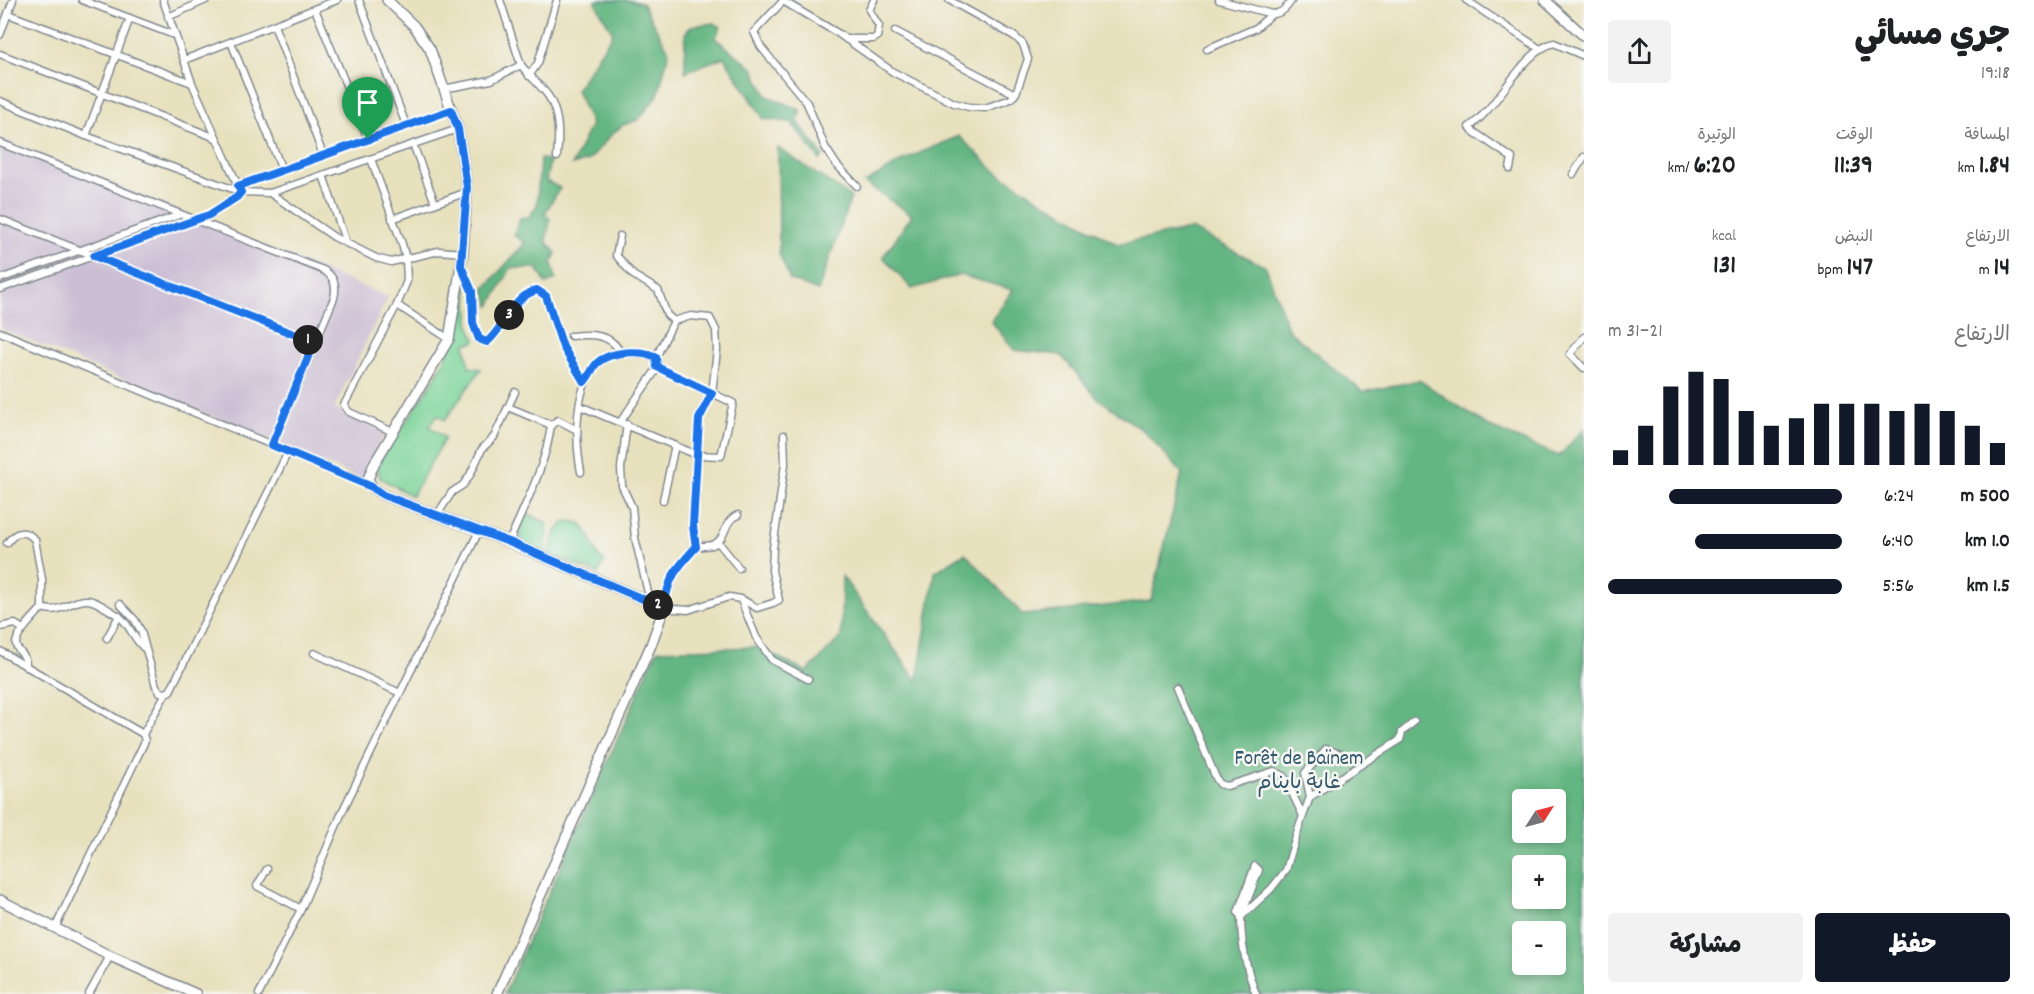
<!DOCTYPE html>
<html lang="ar">
<meta charset="utf-8">
<style>
body{margin:0;font-family:Dekko,"Playpen Sans Arabic",sans-serif;background:#f2f2f2;color:#202124;direction:rtl;height:100vh;display:flex;flex-direction:column;font-size:22px;white-space:nowrap}
*{box-sizing:border-box;margin:0}
p{font-size:20px;color:#757577}
.icon{flex:none;width:33px;height:33px;fill:none;stroke:currentColor;stroke-width:2;stroke-linecap:round;stroke-linejoin:round}
.map{position:relative;flex:1;overflow:hidden;direction:ltr}
.drawer{display:flex;flex-direction:column;background:#fff;width:450px}
.drawer>*{flex:none}
.needle{width:39px;rotate:54deg}
.fabs{position:absolute;left:1512px;top:789px;display:grid;gap:12px}
.fabs a{display:grid;place-items:center;width:54px;height:54px;border-radius:6px;background:#fff;box-shadow:0 3px 9px #0003;font-size:30px}
.pin{position:absolute;display:grid;place-items:center;width:51px;height:51px;color:#fff;margin:-62px -26px;border-radius:50% 50% 50% 0;rotate:-45deg;box-shadow:0 0 6px #0007}
.pin .icon{rotate:45deg}
.km{position:absolute;width:30px;height:30px;margin:-15px;border-radius:50%;background:#222;color:#fff;font-size:16px;line-height:30px;text-align:center}
.round{display:grid;place-items:center;flex:none;width:63px;height:63px;border-radius:6px;background:#f2f2f2}
.head{display:flex;align-items:center;justify-content:space-between;height:102px;padding:0 24px}
h1{font-size:33px;font-weight:800;line-height:45px}
.figures{display:grid;grid-template-columns:repeat(3,1fr);gap:9px;height:102px;padding:6px 24px}
.figures div{display:grid;align-content:center}
.figures b{font-size:26px;font-weight:800}
.figures small{font-size:16px;font-weight:400}
.figures p{font-size:16px}
.chart{height:168px;padding:12px 24px}
.chart p{display:flex;justify-content:space-between}
.chart svg{width:100%;height:108px;margin-top:6px;stroke:#111827;stroke-width:6}
.button{display:flex;gap:12px;margin-top:auto;padding:12px 24px}
.button a{flex:1;height:69px;border-radius:6px;background:#111827;color:#fff;font-size:24px;font-weight:800;line-height:69px;text-align:center}
.button a+a{background:#f2f2f2;color:#202124}
ul{padding:0 24px;list-style:none;font-size:20px}
li{display:grid;grid-template-columns:96px 72px 1fr;align-items:center;height:45px}
li i{height:15px;border-radius:8px;background:#111827}
main{display:flex;flex:1;min-height:0}
.map>svg:first-child{display:block}
</style>
<main>
<section class="drawer">
<div class="head"><div><h1>جري مسائي</h1><p>19:18</p></div><a class="round"><svg class="icon" aria-label="share" viewBox="0 0 24 24"><path d="M12 15V3M7 8l5-5 5 5M5 13v7h14v-7"/></svg></a></div>
<div class="figures">
<div><p>المسافة</p><b>1.84<small> km</small></b></div>
<div><p>الوقت</p><b>11:39</b></div>
<div><p>الوتيرة</p><b>6:20<small> /km</small></b></div>
</div>
<div class="figures">
<div><p>الارتفاع</p><b>14<small> m</small></b></div>
<div><p>النبض</p><b>147<small> bpm</small></b></div>
<div><p>kcal</p><b>131</b></div>
</div>
<div class="chart"><p><span>الارتفاع</span>21–31 m</p>
<svg viewBox="0 0 160 44" preserveAspectRatio="none"><path d="M5 44V38M15 44V28M25 44V12M35 44V6M45 44V9M55 44V22M65 44V28M75 44V25M85 44V19M95 44V19M105 44V19M115 44V22M125 44V19M135 44V22M145 44V28M155 44V35"/></svg>
</div>
<ul>
<li><b>500 m</b>6:24<i style="width:74%"></i></li>
<li><b>1.0 km</b>6:40<i style="width:63%"></i></li>
<li><b>1.5 km</b>5:56<i style="width:100%"></i></li>
</ul>
<div class="button"><a>حفظ</a><a>مشاركة</a></div>
</section>
<div class="map">
<svg width="1584" height="994" viewBox="0 0 1584 994">
<rect width="100%" height="100%" fill="#f6f6f2"/>
<filter id="ink" filterUnits="userSpaceOnUse"><feTurbulence type="fractalNoise" baseFrequency=".0167" numOctaves="2"/><feDisplacementMap in="SourceGraphic" scale="12" xChannelSelector="R" yChannelSelector="G"/><feConvolveMatrix kernelMatrix="1 2 1 2 8 2 1 2 1" color-interpolation-filters="sRGB"/></filter>
<filter id="wash" filterUnits="userSpaceOnUse"><feTurbulence type="fractalNoise" baseFrequency=".008" numOctaves="4" result="noise"/><feDisplacementMap in="SourceGraphic" scale="24" xChannelSelector="R" yChannelSelector="G"/><feGaussianBlur stdDeviation="1.35" result="paint"/><feColorMatrix in="noise" values="0 0 0 0 0 0 0 0 0 0 0 0 0 0 0 0 0 1.4 0 .05"/><feComposite in="paint" operator="in"/></filter>
<g filter="url(#wash)">
<rect width="100%" height="100%" fill="#e8e1be"/>
<polygon fill="#ccbfd4" points="0,138 388,297 334,408 385,432 364,480 0,328"/>
<g fill="#7bd499" stroke="#4b827c" stroke-width="1.5">
<path d="M 465,282 C 472,299 464,325 476,339 L 474,342 L 465,344 L 469,367 L 481,369 L 445,420 L 437,415 L 429,426 L 445,438 L 412,496 L 380,478 L 378,471 L 379,462 C 404,423 435,385 453,342 C 461,324 463,302 465,282 Z"/>
<polygon points="526,513 547,523 547,537 544,553 520,543 522,537 517,535"/>
<path d="M 568,521 L 581,523 L 590,537 L 599,558 L 604,561 L 598,574 L 549,554 C 552,541 555,527 568,521 Z"/>
</g>
<g fill="#64b681" stroke="#407270" stroke-width="1.5" fill-rule="evenodd">
<polygon points="598,0 627,0 642,3 669,51 658,95 638,120 623,125 610,136 589,160 572,165 591,124 576,90 613,33 595,2"/>
<polygon points="714,23 721,27 715,38 753,68 767,96 800,110 798,122 823,156 820,160 791,122 764,119 724,57 685,72 685,34 691,26"/>
<path d="M 959,136 L 995,171 L 1045,203 L 1117,244 L 1191,229 L 1266,267 L 1289,331 L 1363,392 L 1419,380 L 1490,427 L 1559,456 L 1584,429 L 1584,994 L 504,994 L 657,650 L 758,647 L 807,672 L 841,637 L 842,576 L 917,681 L 935,572 L 965,553 L 1023,615 L 1151,601 L 1182,473 L 1145,432 L 1097,398 L 1061,355 L 1014,350 L 991,321 L 1013,290 L 960,275 L 912,289 L 883,257 L 912,215 L 865,183 L 904,160 ZM 1522,800 L 1556,800 L 1556,832 L 1522,832 ZM 1522,866 L 1556,866 L 1556,898 L 1522,898 ZM 1522,932 L 1556,932 L 1556,964 L 1522,964 Z"/>
<polygon points="778,148 851,197 818,291 790,280 779,253"/>
<polygon points="540,159 550,160 546,181 560,188 545,213 550,220 546,241 556,253 552,263 556,279 546,284 537,268 511,268 490,306 484,289 525,243 514,235 520,218 529,217 537,205"/>
</g>
</g>
<g filter="url(#ink)">
<g fill="none" stroke-linecap="round" stroke-linejoin="round">
<g stroke="#82888e" stroke-width="9">
<g id="street">
<polyline points="82,0 174,35"/>
<polyline points="163,0 192,83 239,188"/>
<polyline points="359,0 406,125"/>
<polyline points="784,0 754,32 761,47 807,103 825,147 836,164 857,186"/>
<path d="M 1219,0 L 1272,14 C 1282,14 1287,7 1292,0"/>
<polyline points="1466,0 1540,49"/>
<polyline points="783,1 839,34 893,72 954,103 969,107 985,108 1011,99 1016,93 1028,59 1023,44 1014,36 949,0"/>
<polyline points="315,9 368,139"/>
<polyline points="8,14 192,83"/>
<polyline points="168,17 206,0"/>
<polyline points="274,25 323,155"/>
<polyline points="895,31 1015,94"/>
<polyline points="0,35 13,0"/>
<polyline points="846,39 873,39 877,37 879,26 869,10 874,0"/>
<polyline points="231,42 282,170"/>
<polyline points="1207,49 1256,28 1272,14"/>
<polyline points="0,54 216,138"/>
<polyline points="184,60 337,0"/>
<path d="M 521,65 C 529,76 542,86 549,97 C 560,116 559,137 557,157"/>
<polyline points="529,76 538,63 557,0"/>
<polyline points="443,89 491,80 521,65 500,0"/>
<polyline points="0,101 86,136 241,192 270,193 458,129"/>
<polyline points="86,136 130,18"/>
<path d="M 0,143 L 323,270 C 334,276 337,286 334,298 L 272,445"/>
<polyline points="413,144 435,203"/>
<polyline points="371,159 402,244 406,259 407,281 397,305 344,405 349,412 393,432"/>
<path d="M 1510,169 L 1512,158 L 1474,132 L 1469,127 C 1498,108 1523,50 1554,43 L 1584,56"/>
<polyline points="1573,174 1584,157"/>
<polyline points="323,175 346,243"/>
<polyline points="238,186 451,110"/>
<polyline points="270,193 334,237 376,258 391,262 439,251 463,253"/>
<polyline points="0,219 314,342"/>
<polyline points="392,219 467,192"/>
<polyline points="620,236 616,255 633,275 658,290 667,315 674,321 656,357"/>
<path d="M 461,266 L 472,291 L 473,323 L 479,339 L 487,342 C 505,327 513,296 537,290 L 546,296 L 563,347 L 584,382"/>
<polyline points="0,279 179,215"/>
<polyline points="0,289 209,215 237,197 241,192"/>
<polyline points="397,305 449,339"/>
<path d="M 674,321 L 691,316 L 710,318 L 716,330 L 717,350 L 712,393 L 699,419 L 693,526 L 696,547 C 676,569 668,577 664,608 L 688,610 L 729,597 L 741,599 L 757,608 L 773,603 L 779,600 L 772,571 L 773,548 L 785,464 L 784,435"/>
<polyline points="0,332 371,486"/>
<path d="M 571,336 C 589,334 611,333 620,352"/>
<polyline points="1584,337 1570,354 1584,368"/>
<polyline points="580,406 697,455 721,456 733,403 657,367"/>
<polyline points="508,407 551,425 558,420 577,430"/>
<polyline points="627,424 621,468 622,486 632,507 635,538 650,601"/>
<path d="M 581,472 C 573,431 573,346 633,353 C 641,354 649,353 656,357 L 658,364 L 654,373 L 621,421"/>
<polyline points="663,500 675,445"/>
<polyline points="437,515 452,492 463,485 470,475 482,449 494,437 515,392"/>
<path d="M 509,542 C 525,504 546,466 551,425"/>
<polyline points="718,542 739,568"/>
<path d="M 7,543 C 15,532 25,528 35,540 L 42,579 L 42,608 C 35,616 15,635 16,645 C 18,653 27,654 26,667"/>
<path d="M 696,547 C 701,546 707,546 712,545 C 727,541 723,520 738,515"/>
<polyline points="741,600 756,637 772,660 808,679"/>
<polyline points="120,604 135,620 141,631 156,686 160,692 166,693 170,691 288,452"/>
<path d="M 42,608 C 59,615 71,599 88,600 C 98,601 111,612 119,616 L 107,638"/>
<path d="M 119,616 C 130,625 134,640 144,648"/>
<polyline points="0,627 15,624 23,629"/>
<polyline points="0,651 143,734 145,741 55,928"/>
<polyline points="314,653 400,693"/>
<polyline points="1178,687 1216,778 1220,784 1227,786 1274,771 1284,776 1303,816"/>
<polyline points="143,734 166,693"/>
<polyline points="1310,797 1305,773 1326,749 1350,757"/>
<polygon points="1255,866 1259,870 1241,917 1238,912"/>
<polyline points="301,909 343,810 479,531"/>
<polyline points="89,994 110,956"/>
<polyline points="259,994 301,909 257,886 267,869"/>
<path d="M 1256,994 C 1246,969 1241,944 1241,917 L 1271,889 L 1286,870 L 1299,827 L 1310,797 L 1400,740 L 1402,732 L 1414,722"/>
</g>
</g>
<g stroke="#82888e" stroke-width="12">
<g id="secondary">
<polyline points="387,0 414,26 430,49 458,129 467,187 463,253 449,339 374,464 368,479 372,487 383,495 509,542 664,608 651,645 497,994"/>
<polyline points="0,900 110,956 196,994"/>
</g>
</g>
<g stroke="#82888e" stroke-width="12">
<polyline id="primary" points="1545,0 1584,36"/>
</g>
<use href="#street" stroke="#fff" stroke-width="6"/>
<use href="#secondary" stroke="#fff" stroke-width="9"/>
<use href="#primary" stroke="#fff" stroke-width="9"/>
</g>
</g>
<g fill="none" stroke-linecap="round" stroke-linejoin="round" filter="url(#ink)">
<g stroke="#fff" stroke-width="12">
<path id="route" d="M 451,110 L 458,129 L 467,187 L 461,266 L 472,291 L 473,323 L 479,339 L 487,342 C 505,327 513,296 537,290 L 546,296 L 563,347 L 584,382 C 590,376 592,368 597,363 C 610,351 641,349 656,357 L 657,367 L 712,393 L 699,419 L 693,526 L 696,547 C 676,569 668,577 664,608 L 509,542 L 383,495 L 372,487 L 272,445 L 314,342 L 94,256 L 209,215 L 237,197 L 241,192 L 238,186 Z"/>
</g>
<use href="#route" stroke="#1a73e8" stroke-width="8"/>
</g>
<g text-anchor="middle" stroke-width="5" stroke-linejoin="round" paint-order="stroke">
<g font-size="21" fill="#33586d" stroke="#f6f6f2">
<text x="1299" y="764">Forêt de Baïnem<tspan x="1299" dy="24">غابة باينام</tspan></text>
</g>
</g>
</svg>
<div class="fabs">
<a><svg class="needle" viewBox="-14 -14 28 28"><path d="M0-13l5 13h-10z" fill="#e53935"/><path d="M0 13l5-13h-10z" fill="#757577"/></svg></a>
<a>+</a>
<a>−</a>
</div>
<div class="pin" style="left:368px;top:139px;background:#1e9e55"><svg class="icon" aria-label="arrive" viewBox="0 0 24 24"><path d="M6 21V4h12l-3 4 3 4H6"/></svg></div>
<b class="km" style="left:308px;top:340px">1</b>
<b class="km" style="left:658px;top:605px">2</b>
<b class="km" style="left:509px;top:315px">3</b>
</div>
</main>
